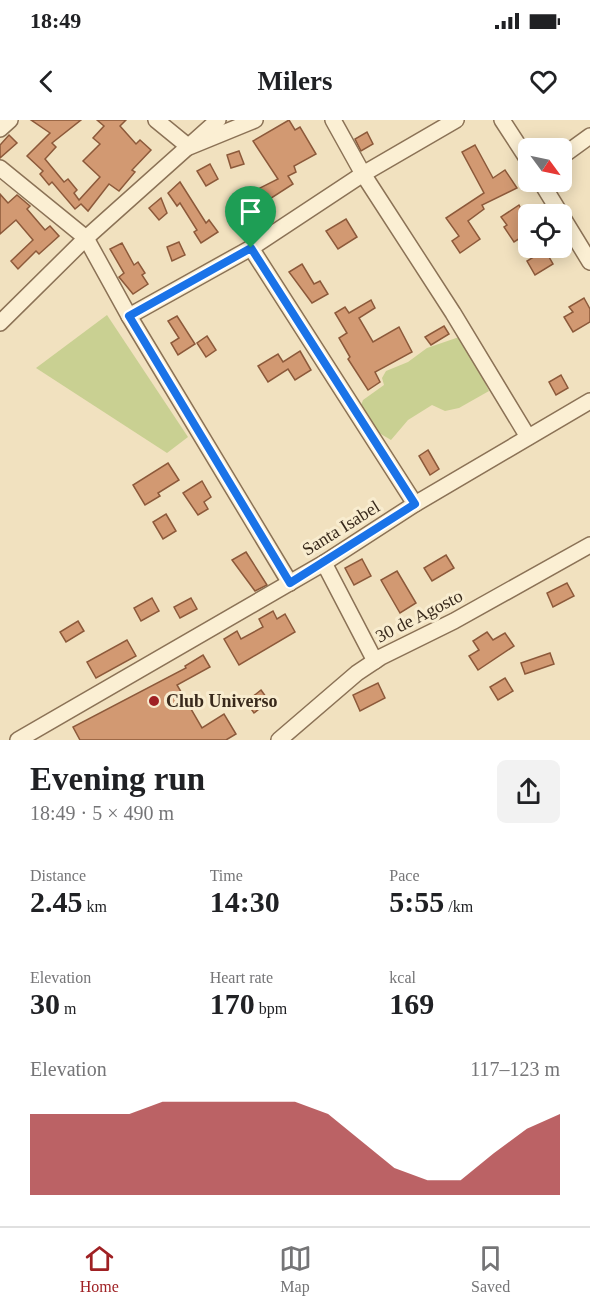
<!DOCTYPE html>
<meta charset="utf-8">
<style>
body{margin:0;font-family:Georgia,serif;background:#f2f2f2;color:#202124;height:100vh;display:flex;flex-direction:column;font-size:22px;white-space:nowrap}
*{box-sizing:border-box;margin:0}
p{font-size:20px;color:#757577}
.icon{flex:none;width:33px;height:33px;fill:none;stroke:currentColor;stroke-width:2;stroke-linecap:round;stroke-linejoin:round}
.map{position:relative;height:620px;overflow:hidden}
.sheet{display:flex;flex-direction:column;background:#fff;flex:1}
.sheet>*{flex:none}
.needle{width:39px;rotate:123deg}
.buttons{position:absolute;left:518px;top:18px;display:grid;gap:12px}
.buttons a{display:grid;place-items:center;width:54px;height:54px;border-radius:9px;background:#fff;box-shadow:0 3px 15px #0003;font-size:30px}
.pin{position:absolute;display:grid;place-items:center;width:51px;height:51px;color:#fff;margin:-62px -26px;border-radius:50% 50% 50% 0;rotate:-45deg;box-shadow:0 0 6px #0007}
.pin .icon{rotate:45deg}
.round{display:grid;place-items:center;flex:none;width:63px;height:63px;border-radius:9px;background:#f2f2f2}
.head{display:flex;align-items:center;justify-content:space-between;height:102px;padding:0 30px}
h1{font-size:33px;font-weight:700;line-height:45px}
.figures{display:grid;grid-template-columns:repeat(3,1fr);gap:9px;height:102px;padding:6px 30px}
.figures div{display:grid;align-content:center}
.figures b{font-size:30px;font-weight:700}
.figures small{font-size:16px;font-weight:400}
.figures p{font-size:16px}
.chart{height:168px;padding:12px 30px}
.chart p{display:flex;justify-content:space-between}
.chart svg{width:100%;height:108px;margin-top:6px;fill:#9f2124;opacity:.7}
.status{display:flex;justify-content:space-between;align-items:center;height:42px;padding:0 30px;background:#fff;direction:ltr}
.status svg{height:16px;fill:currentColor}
header{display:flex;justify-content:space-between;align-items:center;height:78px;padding:0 30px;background:#fff;font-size:27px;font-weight:700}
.menu{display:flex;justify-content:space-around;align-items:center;height:84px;border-top:2px solid #e0e0e0;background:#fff;font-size:16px;color:#757577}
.menu a{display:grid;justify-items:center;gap:3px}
.menu .selected{color:#9f2124}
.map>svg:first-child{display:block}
</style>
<div class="status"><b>18:49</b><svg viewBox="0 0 49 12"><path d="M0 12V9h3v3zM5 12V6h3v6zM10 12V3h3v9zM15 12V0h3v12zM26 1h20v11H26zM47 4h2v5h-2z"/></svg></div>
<header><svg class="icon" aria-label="back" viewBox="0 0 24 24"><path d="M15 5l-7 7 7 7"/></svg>Milers<svg class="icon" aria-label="heart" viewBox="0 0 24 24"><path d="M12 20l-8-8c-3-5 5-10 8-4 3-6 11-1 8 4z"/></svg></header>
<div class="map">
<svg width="590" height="620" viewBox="0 0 590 620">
<rect width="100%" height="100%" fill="#f1e1bf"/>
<g fill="#c9d092">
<polygon points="107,195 188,317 167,333 36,248"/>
<polygon points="462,216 489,271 459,288 445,291 432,285 408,300 391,320 369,307 360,288 363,280 384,265 382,258 386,251 408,242 427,228"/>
</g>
<g fill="#d29972" stroke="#8c593a" stroke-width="1.5">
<polygon points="31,0 81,0 52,23 56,27 45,39 64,62 68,59 77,70 74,73 79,80 100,57 83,41 100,24 93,18 104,6 97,0 126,0 120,6 136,24 140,20 151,30 132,50 135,52 119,71 109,64 88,91 81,84 75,89 52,62 49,65 40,54 43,51 27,36 50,13"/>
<polygon points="289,0 295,10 300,7 316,34 294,46 296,52 288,56 293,64 259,86 252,72 278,59 253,21"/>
<polygon points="367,12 373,24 361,31 355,19"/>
<polygon points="9,15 17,23 0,38 0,25"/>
<polygon points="475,25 493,58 505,50 517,68 482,85 484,89 468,101 480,119 460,133 452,121 459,116 446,98 484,73 462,32"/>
<polygon points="239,31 244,44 231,48 227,35"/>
<polygon points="210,44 218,59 206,66 197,51"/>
<polygon points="180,62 206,103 209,100 218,112 201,123 194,112 197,110 180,83 177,86 168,73"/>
<polygon points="0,74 8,83 17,75 30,86 27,89 45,110 50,106 59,116 39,134 36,131 18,149 11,141 33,120 16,100 0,114"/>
<polygon points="161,78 167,93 159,100 149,88"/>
<polygon points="519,85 524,94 528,91 528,113 514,122 504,107 507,105 501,97"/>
<polygon points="346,99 357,117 338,129 326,111"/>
<polygon points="179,122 185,135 172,141 167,127"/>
<polygon points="122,123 134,145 138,142 145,153 142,155 148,164 133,174 119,157 124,153 110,129"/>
<polygon points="545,130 553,144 535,155 527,141"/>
<polygon points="302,144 314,164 320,161 328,174 312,183 289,152"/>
<polygon points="584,178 590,189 590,202 573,212 564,197 573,192 569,187"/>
<polygon points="371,180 375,188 359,198 373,222 399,207 412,232 375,252 380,262 368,270 348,239 350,237 339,218 347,213 335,193 345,187 349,193"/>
<polygon points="177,196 195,224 178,235 171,223 179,218 168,201"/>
<polygon points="444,206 449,214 431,225 425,217"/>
<polygon points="207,216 216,230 206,237 197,223"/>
<polygon points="300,231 311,250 295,260 288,249 268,262 258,246 278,234 283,242"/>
<polygon points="561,255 568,268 556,275 549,262"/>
<polygon points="428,330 439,349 430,355 419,336"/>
<polygon points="168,343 179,360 158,373 160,376 145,385 133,365"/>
<polygon points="202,361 211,377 204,382 208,389 198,395 183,373"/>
<polygon points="166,394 176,411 163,419 153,402"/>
<polygon points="246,432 267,465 255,471 232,440"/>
<polygon points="446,435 454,448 432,461 424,448"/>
<polygon points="362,439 371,456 354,465 345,448"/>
<polygon points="397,451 416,483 400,493 381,460"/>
<polygon points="567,463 574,476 553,487 547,473"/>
<polygon points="152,478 159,491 141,501 134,488"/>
<polygon points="191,478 197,489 180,498 174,487"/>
<polygon points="273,491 277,499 285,494 295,512 239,545 224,519 237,511 241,519 263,507 259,499"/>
<polygon points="78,501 84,511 66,522 60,512"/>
<polygon points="487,512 493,520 505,513 514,526 478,550 469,536 479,530 473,521"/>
<polygon points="127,520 136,536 96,558 87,542"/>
<polygon points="550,533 554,544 525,554 521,543"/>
<polygon points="203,535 210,547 177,565 202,608 224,594 236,614 226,620 80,620 73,607 186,548 185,546"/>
<polygon points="505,558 513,571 498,580 490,567"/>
<polygon points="378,563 385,578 360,591 353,575"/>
<polygon points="261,570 269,581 254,593 246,582"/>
</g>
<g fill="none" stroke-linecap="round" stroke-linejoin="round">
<g stroke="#8b7256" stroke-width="18">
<g id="minor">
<polyline points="156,0 189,27 255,0"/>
<polyline points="333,0 363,54 453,193 528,317"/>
<polyline points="502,0 528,40"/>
<polyline points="0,9 10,0"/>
<polyline points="561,37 590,16"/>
<polyline points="0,48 86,118 129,196 290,463"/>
<polyline points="541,62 590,142"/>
<polyline points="251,128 415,384"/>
<polyline points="129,196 251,128 363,54 456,0"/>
<polyline points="0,203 86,118 218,0"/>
<polyline points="324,443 375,541"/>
<polyline points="18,620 324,443 415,384 590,281"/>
<polyline points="279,620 357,553 381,537 454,501 590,425"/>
</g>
</g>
<use href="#minor" stroke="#fbefd3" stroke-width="15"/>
</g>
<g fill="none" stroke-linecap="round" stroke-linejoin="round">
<g stroke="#fff" stroke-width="12">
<polygon id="route" points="251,128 415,384 290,463 129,196"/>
</g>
<use href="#route" stroke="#1a73e8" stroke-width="8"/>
</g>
<circle fill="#9f2124" stroke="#f8eccf" stroke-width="2" cx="154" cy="581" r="6"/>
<g text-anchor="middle" stroke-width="6" stroke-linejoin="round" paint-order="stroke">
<g font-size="18" fill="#392a1c" stroke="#f8eccf">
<text transform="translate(341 408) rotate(-32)" y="6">Santa Isabel</text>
<text transform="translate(419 496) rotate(-27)" y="6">30 de Agosto</text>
</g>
<g font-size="18" font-weight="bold" fill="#392a1c" stroke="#f8eccf" text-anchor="start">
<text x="166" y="587">Club Universo</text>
</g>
</g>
</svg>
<div class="buttons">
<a><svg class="needle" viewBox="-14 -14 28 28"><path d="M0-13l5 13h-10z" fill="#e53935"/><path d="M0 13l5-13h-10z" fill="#757577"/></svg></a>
<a><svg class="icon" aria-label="locate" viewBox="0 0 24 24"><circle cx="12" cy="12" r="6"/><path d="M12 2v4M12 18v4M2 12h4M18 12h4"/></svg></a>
</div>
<div class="pin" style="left:251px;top:128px;background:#1e9e55"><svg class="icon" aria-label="arrive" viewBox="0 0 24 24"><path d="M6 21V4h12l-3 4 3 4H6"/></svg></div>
</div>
<section class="sheet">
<div class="head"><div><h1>Evening run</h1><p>18:49 · 5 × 490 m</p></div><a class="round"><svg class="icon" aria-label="share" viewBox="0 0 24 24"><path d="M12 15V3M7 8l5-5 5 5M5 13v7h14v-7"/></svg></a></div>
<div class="figures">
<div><p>Distance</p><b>2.45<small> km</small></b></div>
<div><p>Time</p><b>14:30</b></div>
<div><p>Pace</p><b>5:55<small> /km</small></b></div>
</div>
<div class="figures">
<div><p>Elevation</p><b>30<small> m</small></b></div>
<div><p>Heart rate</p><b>170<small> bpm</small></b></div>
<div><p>kcal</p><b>169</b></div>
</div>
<div class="chart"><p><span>Elevation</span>117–123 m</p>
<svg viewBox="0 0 160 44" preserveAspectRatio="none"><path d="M0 44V11L10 11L20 11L30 11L40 6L50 6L60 6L70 6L80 6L90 11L100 22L110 33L120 38L130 38L140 27L150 17L160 11V44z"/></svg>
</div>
</section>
<nav class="menu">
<a class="selected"><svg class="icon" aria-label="home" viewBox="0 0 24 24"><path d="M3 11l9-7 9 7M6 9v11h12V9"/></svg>Home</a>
<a><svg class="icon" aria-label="map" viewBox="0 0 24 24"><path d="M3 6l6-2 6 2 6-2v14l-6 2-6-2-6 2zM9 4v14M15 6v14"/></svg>Map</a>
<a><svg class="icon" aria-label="saved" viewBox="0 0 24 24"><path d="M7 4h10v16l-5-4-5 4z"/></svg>Saved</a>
</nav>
